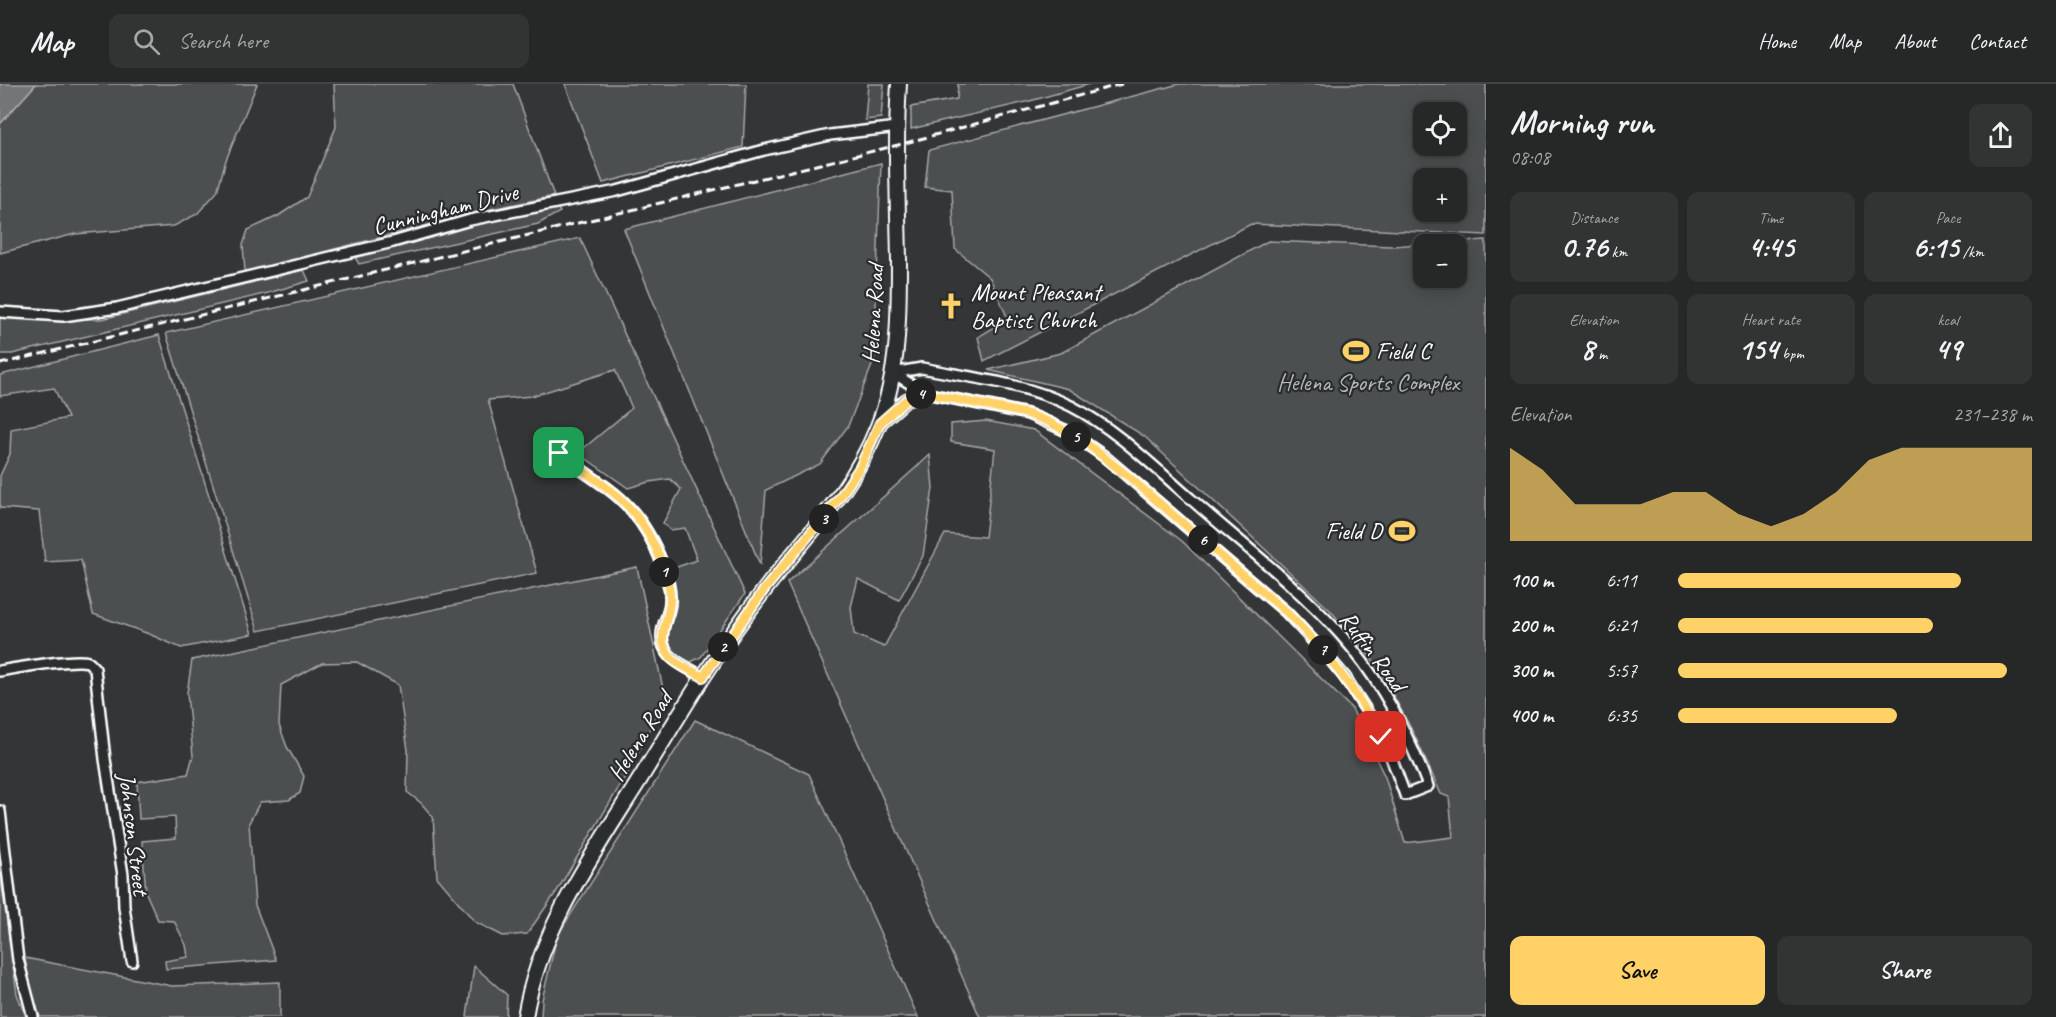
<!DOCTYPE html>
<meta charset="utf-8">
<style>
body{margin:0;font-family:Caveat,sans-serif;background:#323434;color:#f1f3f6;height:100vh;display:flex;flex-direction:column;font-size:22px;white-space:nowrap}
*{box-sizing:border-box;margin:0}
p{font-size:20px;color:#a4a6a8}
.icon{flex:none;width:33px;height:33px;fill:none;stroke:currentColor;stroke-width:2;stroke-linecap:round;stroke-linejoin:round}
.map{position:relative;flex:1;overflow:hidden}
.drawer{display:flex;flex-direction:column;background:#262828;width:570px}
.drawer>*{flex:none}
.controls{position:absolute;left:1413px;top:18px;display:grid;gap:12px}
.controls a{display:grid;place-items:center;width:54px;height:54px;border-radius:12px;background:#262828;box-shadow:0 3px 15px #0003,0 0 0 2px #424445;font-size:30px}
.pin{position:absolute;display:grid;place-items:center;width:51px;height:51px;color:#fff;margin:-26px;border-radius:12px;box-shadow:0 3px 9px #0006}
.km{position:absolute;width:30px;height:30px;margin:-15px;border-radius:50%;background:#222;color:#fff;font-size:16px;line-height:30px;text-align:center}
.round{display:grid;place-items:center;flex:none;width:63px;height:63px;border-radius:12px;background:#323434}
.headline{display:flex;align-items:center;justify-content:space-between;height:102px;padding:0 24px}
h1{font-size:33px;font-weight:700;line-height:45px}
.figures{display:grid;grid-template-columns:repeat(3,1fr);gap:9px;height:102px;padding:6px 24px}
.figures div{display:grid;align-content:center;border-radius:12px;background:#323434;text-align:center}
.figures b{font-size:30px;font-weight:700}
.figures small{font-size:16px;font-weight:400}
.figures p{font-size:16px}
.chart{height:168px;padding:12px 24px}
.chart p{display:flex;justify-content:space-between}
.chart svg{width:100%;height:108px;margin-top:6px;fill:#ffd166;opacity:.7}
.button{display:flex;gap:12px;margin-top:auto;padding:12px 24px}
.button a{flex:1;height:69px;border-radius:12px;background:#ffd166;color:#111;font-size:24px;font-weight:700;line-height:69px;text-align:center}
.button a+a{background:#323434;color:#f1f3f6}
ul{padding:0 24px;list-style:none;font-size:20px}
li{display:grid;grid-template-columns:96px 72px 1fr;align-items:center;height:45px}
li i{height:15px;border-radius:8px;background:#ffd166}
header{display:flex;align-items:center;gap:36px;box-sizing:border-box;height:84px;padding:0 30px;background:#262828;border-bottom:2px solid #424445}
header strong{font-size:28px}
nav{display:flex;gap:33px;margin-inline-start:auto;font-size:21px}
.search{width:420px;height:54px;background:#323434;display:flex;align-items:center;gap:15px;box-sizing:border-box;padding:0 21px;border-radius:12px;color:#a4a6a8;font-size:22px}
main{display:flex;flex:1;min-height:0}
.map>svg:first-child{display:block}
</style>
<header>
<strong>Map</strong>
<div class="search"><svg class="icon" aria-label="search" viewBox="0 0 24 24"><circle cx="10" cy="10" r="6"/><path d="M15 15l6 6"/></svg>Search here</div>
<nav><a>Home</a><a>Map</a><a>About</a><a>Contact</a></nav>
</header>
<main>
<div class="map">
<svg width="1486" height="933" viewBox="0 0 1486 933">
<rect width="100%" height="100%" fill="#333536"/>
<filter id="ink" filterUnits="userSpaceOnUse"><feTurbulence type="fractalNoise" baseFrequency=".0167" numOctaves="2"/><feDisplacementMap in="SourceGraphic" scale="12" xChannelSelector="R" yChannelSelector="G"/><feConvolveMatrix kernelMatrix="1 2 1 2 8 2 1 2 1" color-interpolation-filters="sRGB"/></filter>
<g filter="url(#ink)">
<g fill="#4c4f50" stroke="#a6a7a8" stroke-width="1.5" fill-rule="evenodd">
<polygon points="36,0 257,0 226,76 217,108 197,130 174,142 75,150 0,169 0,40"/>
<polygon points="334,0 513,0 554,112 487,126 245,188 243,161 248,146 278,132 307,113 336,43"/>
<polygon points="565,0 746,0 743,63 603,99"/>
<polygon points="868,0 884,0 881,34 865,36"/>
<polygon points="958,0 1090,0 1030,17 911,45 911,23 957,15"/>
<path d="M 1179,0 L 1486,0 L 1486,151 L 1251,140 L 984,277 L 978,253 L 1008,235 L 990,194 L 955,165 L 952,106 L 925,103 L 929,66 ZM 1424,28 L 1456,28 L 1456,62 L 1424,62 ZM 1424,94 L 1456,94 L 1456,128 L 1424,128 Z"/>
<polygon points="881,79 874,276 848,342 820,380 766,406 760,481 624,145"/>
<polygon points="557,122 560,128 538,140 359,180 354,172 472,141"/>
<polygon points="580,154 745,510 701,573 691,578 672,570 668,558 669,539 676,514 668,486 697,476 685,444 670,446 663,439 681,405 670,395 649,398 628,404 578,369 632,324 615,286 532,312 488,316 537,489 258,547 166,249"/>
<path d="M 1486,156 L 1486,933 L 980,933 L 787,499 L 930,371 L 933,404 L 923,472 L 899,516 L 858,495 L 851,523 L 854,550 L 884,563 L 945,450 L 985,453 L 995,365 L 951,358 L 951,340 L 986,337 L 1034,346 L 1182,457 L 1352,625 L 1385,693 L 1405,759 L 1453,753 L 1449,713 L 1441,710 L 1413,648 L 1377,581 L 1330,526 L 1144,352 L 1069,305 L 988,286 L 1061,269 L 1268,157 L 1391,162 ZM 1424,160 L 1456,160 L 1456,194 L 1424,194 Z"/>
<polygon points="304,186 309,197 268,209 12,270 0,270 0,233 39,235 102,235"/>
<polygon points="159,251 252,550 181,564 149,550 93,530 81,476 45,478 39,427 0,424 0,392 10,370 11,345 68,334 54,304 0,312 0,291"/>
<polygon points="637,483 665,614 630,685 557,807 527,850 503,852 475,838 437,793 433,733 421,719 407,708 408,666 398,601 357,578 322,579 281,601 279,641 287,663 304,692 300,709 289,716 260,718 249,739 255,821 276,876 166,885 165,877 188,873 186,861 174,837 158,836 146,809 142,757 176,754 175,733 139,735 137,698 188,690 193,672 187,609 192,576"/>
<polygon points="695,636 809,690 918,933 541,933 542,916 557,852"/>
<polygon points="0,789 17,910 26,933 0,933"/>
<polygon points="25,874 172,902 280,898 280,933 40,933 30,904"/>
<polygon points="474,882 507,911 506,933 467,933"/>
</g>
<polygon fill="#737576" stroke="#abacad" stroke-width="1.5" points="0,0 36,0 0,40"/>
<g fill="none" stroke-linecap="round" stroke-linejoin="round">
<g stroke="#fff" stroke-width="14">
<g id="minor">
<polyline points="0,228 63,232 117,224 393,158 470,136 617,107 764,66 830,51 898,43"/>
<path d="M 922,284 C 971,294 1025,299 1071,322 C 1116,345 1154,383 1192,416 C 1242,460 1296,501 1340,550 C 1380,594 1407,647 1428,702 L 1405,711 L 1391,673 L 1373,637 L 1345,593 L 1329,574 L 1286,528 L 1104,372 L 1067,347 L 1028,330 L 925,309 L 893,289 Z"/>
<path d="M 559,369 C 594,398 622,406 647,448 C 657,464 672,500 670,518 C 670,527 665,535 663,544 C 656,572 684,581 703,593"/>
<path d="M 0,587 C 15,584 75,574 88,578 C 90,579 93,583 95,585 L 105,675 L 123,791 L 124,823 L 132,877"/>
<polyline points="0,727 18,876 33,933"/>
</g>
</g>
<g stroke="#fff" stroke-width="16">
<polyline id="tertiary" points="881,338 906,316 925,309"/>
</g>
<g stroke="#fff" stroke-width="18">
<path id="secondary" d="M 525,933 C 539,845 594,769 640,695 C 679,631 717,567 763,508 C 806,451 851,410 878,342 C 899,290 899,232 899,177 C 898,118 895,59 899,0"/>
</g>
<use href="#minor" stroke="#2a2d2e" stroke-width="9"/>
<use href="#tertiary" stroke="#2a2d2e" stroke-width="12"/>
<use href="#secondary" stroke="#2a2d2e" stroke-width="14"/>
<polyline stroke="#fff" stroke-width="3" stroke-dasharray="9 4.5" stroke-linecap="butt" points="0,280 898,61 1122,0"/>
</g>
</g>
<g fill="none" stroke-linecap="round" stroke-linejoin="round" filter="url(#ink)">
<g stroke="#fff" stroke-width="12">
<path id="route" d="M 559,369 C 595,398 622,406 647,448 C 658,466 670,493 670,513 C 671,536 653,553 671,574 C 679,582 693,587 703,593 L 764,506 L 840,413 L 860,383 L 880,339 L 906,316 L 925,309 L 1028,330 L 1049,338 L 1082,356 L 1129,393 L 1286,528 C 1324,565 1356,605 1381,653"/>
</g>
<use href="#route" stroke="#ffd166" stroke-width="8"/>
</g>
<defs>
<g id="church-bare" transform="scale(2.07)"><path d="M-1.2-6h2.4v3.5h3.3v2.4h-3.3V6h-2.4V-.1h-3.3v-2.4h3.3Z" fill="#ffd166" stroke="#2a2d2e" stroke-width="2.5" paint-order="stroke"/></g>
<g id="stadium-bare" transform="scale(2.07)"><path d="M0-5a6.5 5 0 1 0 0 10a6.5 5 0 1 0 0-10ZM-3.5-1.8h7v3.6h-7Z" fill="#ffd166" stroke="#2a2d2e" stroke-width="2.5" paint-order="stroke"/></g>
</defs>
<g fill-rule="evenodd">
<use href="#church-bare" x="951" y="222"/>
<use href="#stadium-bare" x="1356" y="267"/>
<use href="#stadium-bare" x="1402" y="447"/>
</g>
<g text-anchor="middle" stroke-width="4.5" stroke-linejoin="round" paint-order="stroke">
<g font-size="24" fill="#fff" stroke="#2a2d2e">
<text transform="translate(445 125) rotate(-14)" y="8">Cunningham Drive</text>
<text transform="translate(873 230) rotate(-87)" y="8">Helena Road</text>
<text transform="translate(1373 567) rotate(53)" y="8">Ruffin Road</text>
<text transform="translate(640 652) rotate(-58)" y="8">Helena Road</text>
<text transform="translate(134 750) rotate(83)" y="8">Johnson Street</text>
</g>
<g font-size="24" fill="#fff" stroke="#2a2d2e" text-anchor="start">
<text x="971" y="216">Mount Pleasant<tspan x="971" dy="28">Baptist Church</tspan></text>
<text x="1376" y="275">Field C</text>
<text x="1382" y="455" text-anchor="end">Field D</text>
</g>
<g font-size="24" fill="#b7b9b9" stroke="#2a2d2e">
<text x="1368" y="306">Helena Sports Complex</text>
</g>
</g>
</svg>
<div class="controls">
<a><svg class="icon" aria-label="locate" viewBox="0 0 24 24"><circle cx="12" cy="12" r="6"/><path d="M12 2v4M12 18v4M2 12h4M18 12h4"/></svg></a>
<a>+</a>
<a>−</a>
</div>
<div class="pin" style="left:559px;top:369px;background:#1e9e55"><svg class="icon" aria-label="arrive" viewBox="0 0 24 24"><path d="M6 21V4h12l-3 4 3 4H6"/></svg></div>
<div class="pin" style="left:1381px;top:653px;background:#d93025"><svg class="icon" aria-label="check" viewBox="0 0 24 24"><path d="M5 12l5 5 9-10"/></svg></div>
<b class="km" style="left:664px;top:488px">1</b>
<b class="km" style="left:723px;top:563px">2</b>
<b class="km" style="left:824px;top:435px">3</b>
<b class="km" style="left:921px;top:310px">4</b>
<b class="km" style="left:1076px;top:353px">5</b>
<b class="km" style="left:1203px;top:456px">6</b>
<b class="km" style="left:1323px;top:566px">7</b>
</div>
<section class="drawer">
<div class="headline"><div><h1>Morning run</h1><p>08:08</p></div><a class="round"><svg class="icon" aria-label="share" viewBox="0 0 24 24"><path d="M12 15V3M7 8l5-5 5 5M5 13v7h14v-7"/></svg></a></div>
<div class="figures">
<div><p>Distance</p><b>0.76<small> km</small></b></div>
<div><p>Time</p><b>4:45</b></div>
<div><p>Pace</p><b>6:15<small> /km</small></b></div>
</div>
<div class="figures">
<div><p>Elevation</p><b>8<small> m</small></b></div>
<div><p>Heart rate</p><b>154<small> bpm</small></b></div>
<div><p>kcal</p><b>49</b></div>
</div>
<div class="chart"><p><span>Elevation</span>231–238 m</p>
<svg viewBox="0 0 160 44" preserveAspectRatio="none"><path d="M0 44V6L10 15L20 29L30 29L40 29L50 24L60 24L70 33L80 38L90 33L100 24L110 11L120 6L130 6L140 6L150 6L160 6V44z"/></svg>
</div>
<ul>
<li><b>100 m</b>6:11<i style="width:80%"></i></li>
<li><b>200 m</b>6:21<i style="width:72%"></i></li>
<li><b>300 m</b>5:57<i style="width:93%"></i></li>
<li><b>400 m</b>6:35<i style="width:62%"></i></li>
</ul>
<div class="button"><a>Save</a><a>Share</a></div>
</section>
</main>
